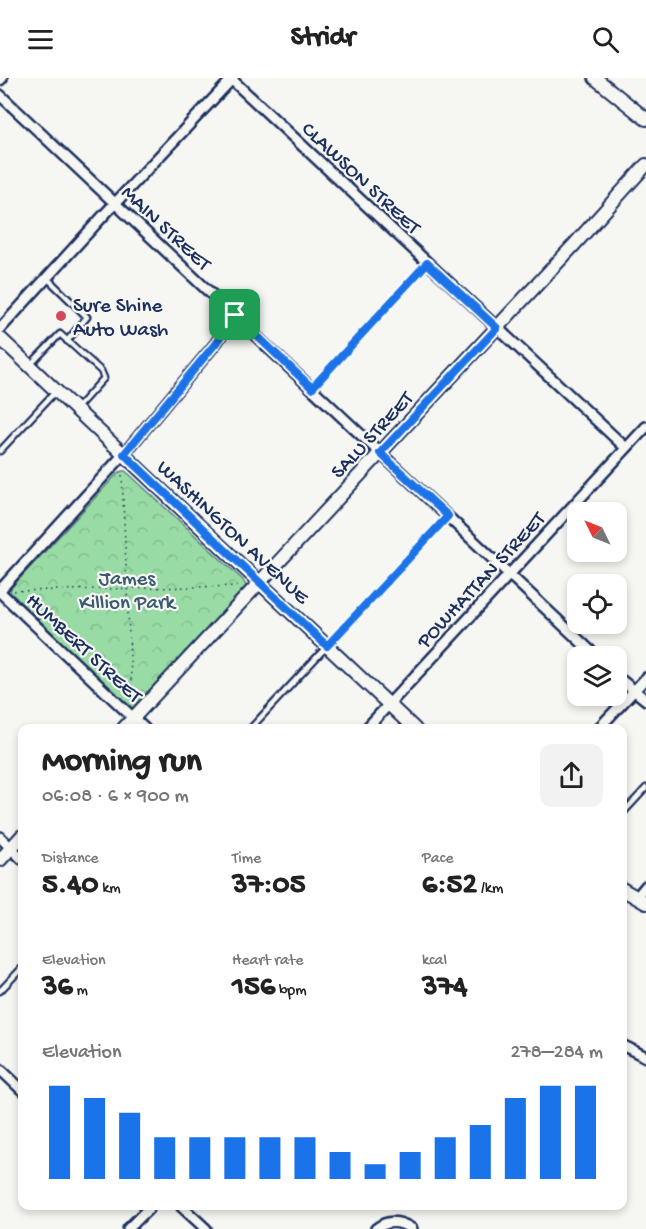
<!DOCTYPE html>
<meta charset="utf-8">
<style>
body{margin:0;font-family:"Gochi Hand",sans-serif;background:#f2f2f2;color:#222;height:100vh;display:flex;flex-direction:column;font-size:22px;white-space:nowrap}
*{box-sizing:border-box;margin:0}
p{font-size:20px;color:#767676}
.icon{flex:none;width:33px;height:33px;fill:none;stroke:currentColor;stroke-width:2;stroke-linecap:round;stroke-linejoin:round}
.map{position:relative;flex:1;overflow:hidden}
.drawer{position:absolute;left:18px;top:646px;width:609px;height:486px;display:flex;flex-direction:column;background:#fff;border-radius:12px;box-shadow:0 3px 9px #0003}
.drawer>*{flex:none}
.needle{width:39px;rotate:313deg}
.tools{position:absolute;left:567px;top:424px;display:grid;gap:12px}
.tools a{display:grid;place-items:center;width:60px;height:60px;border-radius:12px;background:#fff;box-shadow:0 3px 9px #0003;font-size:30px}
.pin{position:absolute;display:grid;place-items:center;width:51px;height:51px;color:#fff;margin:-26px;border-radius:12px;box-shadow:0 3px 9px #0006}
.round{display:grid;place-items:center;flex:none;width:63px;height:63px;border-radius:12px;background:#f2f2f2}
.overview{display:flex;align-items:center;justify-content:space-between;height:102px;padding:0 24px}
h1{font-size:33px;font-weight:700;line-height:45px}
.metrics{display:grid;grid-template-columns:repeat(3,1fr);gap:9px;height:102px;padding:6px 24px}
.metrics div{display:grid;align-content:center}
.metrics b{font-size:30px;font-weight:700}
.metrics small{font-size:16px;font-weight:400}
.metrics p{font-size:16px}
.chart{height:168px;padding:12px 24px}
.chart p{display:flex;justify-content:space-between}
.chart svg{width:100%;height:108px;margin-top:6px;stroke:#1a73e8;stroke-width:6}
header{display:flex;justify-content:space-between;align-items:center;height:78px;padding:0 24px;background:#fff;font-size:27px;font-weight:700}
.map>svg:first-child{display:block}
</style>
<header><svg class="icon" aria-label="menu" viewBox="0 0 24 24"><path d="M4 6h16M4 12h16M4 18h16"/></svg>Stridr<svg class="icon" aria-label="search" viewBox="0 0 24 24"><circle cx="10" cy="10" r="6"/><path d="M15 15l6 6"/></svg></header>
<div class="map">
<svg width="646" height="1151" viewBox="0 0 646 1151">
<defs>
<pattern id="park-crowns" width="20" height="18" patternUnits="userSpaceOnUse" patternTransform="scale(1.5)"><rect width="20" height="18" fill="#99dba5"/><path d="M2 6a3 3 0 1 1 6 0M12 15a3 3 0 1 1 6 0" fill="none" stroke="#83bc90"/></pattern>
</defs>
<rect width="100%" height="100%" fill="#f6f6f2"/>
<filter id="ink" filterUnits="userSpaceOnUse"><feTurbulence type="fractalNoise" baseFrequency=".0167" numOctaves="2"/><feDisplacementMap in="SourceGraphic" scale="12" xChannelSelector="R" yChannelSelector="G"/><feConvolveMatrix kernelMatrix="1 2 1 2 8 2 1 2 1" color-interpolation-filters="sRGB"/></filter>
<g filter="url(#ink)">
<polygon fill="url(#park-crowns)" stroke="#5a8582" stroke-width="1.5" points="122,393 125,393 129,396 243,502 246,508 135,629 132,630 128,628 10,514 11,510 118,395"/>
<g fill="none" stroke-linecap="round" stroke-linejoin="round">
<g stroke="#1b2f5e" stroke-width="9">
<g id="lane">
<polyline points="47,200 87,239 67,263"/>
<polyline points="30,287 60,256 101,293 104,300 76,331"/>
<polyline points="312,310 427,185"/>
<polyline points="0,373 54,315"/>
<polyline points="250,651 448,438"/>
<polyline points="622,736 646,710"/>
<polyline points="0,913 22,890"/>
</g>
</g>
<g stroke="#1b2f5e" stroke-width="14">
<g id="street">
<polyline points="230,0 626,370"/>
<polyline points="0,2 2,0"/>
<polyline points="0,17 597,579"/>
<polyline points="0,251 104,137 233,0"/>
<polyline points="0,512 124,376 216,265 235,237"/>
<polyline points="0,514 145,651"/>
<polyline points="616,598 646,622"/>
<polyline points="366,651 646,349"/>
<polyline points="598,651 646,600"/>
<polyline points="0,759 22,781"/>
<polyline points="637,819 646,808"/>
<polyline points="622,967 646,979"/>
<polyline points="0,991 22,1012"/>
<polyline points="181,1128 206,1151"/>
<polyline points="128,1151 151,1128"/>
<path d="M 376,1151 C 388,1141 400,1143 412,1151"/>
</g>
</g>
<g stroke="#1b2f5e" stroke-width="16">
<g id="secondary">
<polyline points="595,0 646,41"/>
<polyline points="0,260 415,651"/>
<polyline points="123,651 573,168 646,87"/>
<polyline points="0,782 22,758"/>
<polyline points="622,811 646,825"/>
</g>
</g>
<g stroke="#1b2f5e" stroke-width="1.5" stroke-dasharray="1.5 4.5" stroke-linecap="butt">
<polyline points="122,397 132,624"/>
<polyline points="14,513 241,508"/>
</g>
<use href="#lane" stroke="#f6f6f2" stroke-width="4.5"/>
<use href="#street" stroke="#f6f6f2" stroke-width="9"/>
<use href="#secondary" stroke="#f6f6f2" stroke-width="12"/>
</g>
</g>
<g fill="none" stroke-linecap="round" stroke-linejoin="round" filter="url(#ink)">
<g stroke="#fff" stroke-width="12">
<polygon id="route" points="427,185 497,250 380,375 448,438 327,568 124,376 216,265 235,237 312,310"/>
</g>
<use href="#route" stroke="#1a73e8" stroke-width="8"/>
</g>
<circle fill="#d1495b" stroke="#f6f6f2" stroke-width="2" cx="61" cy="238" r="6"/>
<g text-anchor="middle" stroke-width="4.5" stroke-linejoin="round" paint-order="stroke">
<g font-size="21" fill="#1b2f5e" stroke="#f6f6f2">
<text transform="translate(362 99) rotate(43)" y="7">CLAWSON STREET</text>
<text transform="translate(167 149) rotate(43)" y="7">MAIN STREET</text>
<text transform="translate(371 356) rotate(-47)" y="7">SALU STREET</text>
<text transform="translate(234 453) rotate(43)" y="7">WASHINGTON AVENUE</text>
<text transform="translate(480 501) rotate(-47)" y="7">POWHATTAN STREET</text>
<text transform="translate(85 569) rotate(43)" y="7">HUMBERT STREET</text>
</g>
<g font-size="21" fill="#1b2f5e" stroke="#f6f6f2" text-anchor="start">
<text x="73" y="233">Sure Shine<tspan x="73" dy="24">Auto Wash</tspan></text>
</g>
<g font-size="21" fill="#3a5a70" stroke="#f6f6f2">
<text x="127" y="506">James<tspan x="127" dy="24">Killion Park</tspan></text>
</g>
</g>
</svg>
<div class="tools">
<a><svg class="needle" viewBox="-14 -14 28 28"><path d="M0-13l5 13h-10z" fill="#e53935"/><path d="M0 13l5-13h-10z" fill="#767676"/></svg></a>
<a><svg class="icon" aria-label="locate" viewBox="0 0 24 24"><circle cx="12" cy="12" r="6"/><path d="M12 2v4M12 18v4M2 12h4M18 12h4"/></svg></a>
<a><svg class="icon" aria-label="layers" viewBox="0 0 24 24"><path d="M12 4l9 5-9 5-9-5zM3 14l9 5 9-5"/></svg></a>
</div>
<div class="pin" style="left:235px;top:237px;background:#1e9e55"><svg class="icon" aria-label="arrive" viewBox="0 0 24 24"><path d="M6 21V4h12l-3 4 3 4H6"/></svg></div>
<section class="drawer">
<div class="overview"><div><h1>Morning run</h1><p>06:08 · 6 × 900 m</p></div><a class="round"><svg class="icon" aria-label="share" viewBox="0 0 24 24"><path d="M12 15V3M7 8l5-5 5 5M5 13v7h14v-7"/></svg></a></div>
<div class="metrics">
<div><p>Distance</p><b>5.40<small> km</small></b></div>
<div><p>Time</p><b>37:05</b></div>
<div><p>Pace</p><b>6:52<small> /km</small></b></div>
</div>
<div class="metrics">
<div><p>Elevation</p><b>36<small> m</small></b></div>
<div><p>Heart rate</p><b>156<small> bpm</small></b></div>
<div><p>kcal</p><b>374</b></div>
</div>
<div class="chart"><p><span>Elevation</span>278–284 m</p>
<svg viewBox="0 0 160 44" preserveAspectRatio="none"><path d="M5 44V6M15 44V11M25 44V17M35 44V27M45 44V27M55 44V27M65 44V27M75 44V27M85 44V33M95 44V38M105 44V33M115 44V27M125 44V22M135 44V11M145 44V6M155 44V6"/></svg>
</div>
</section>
</div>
